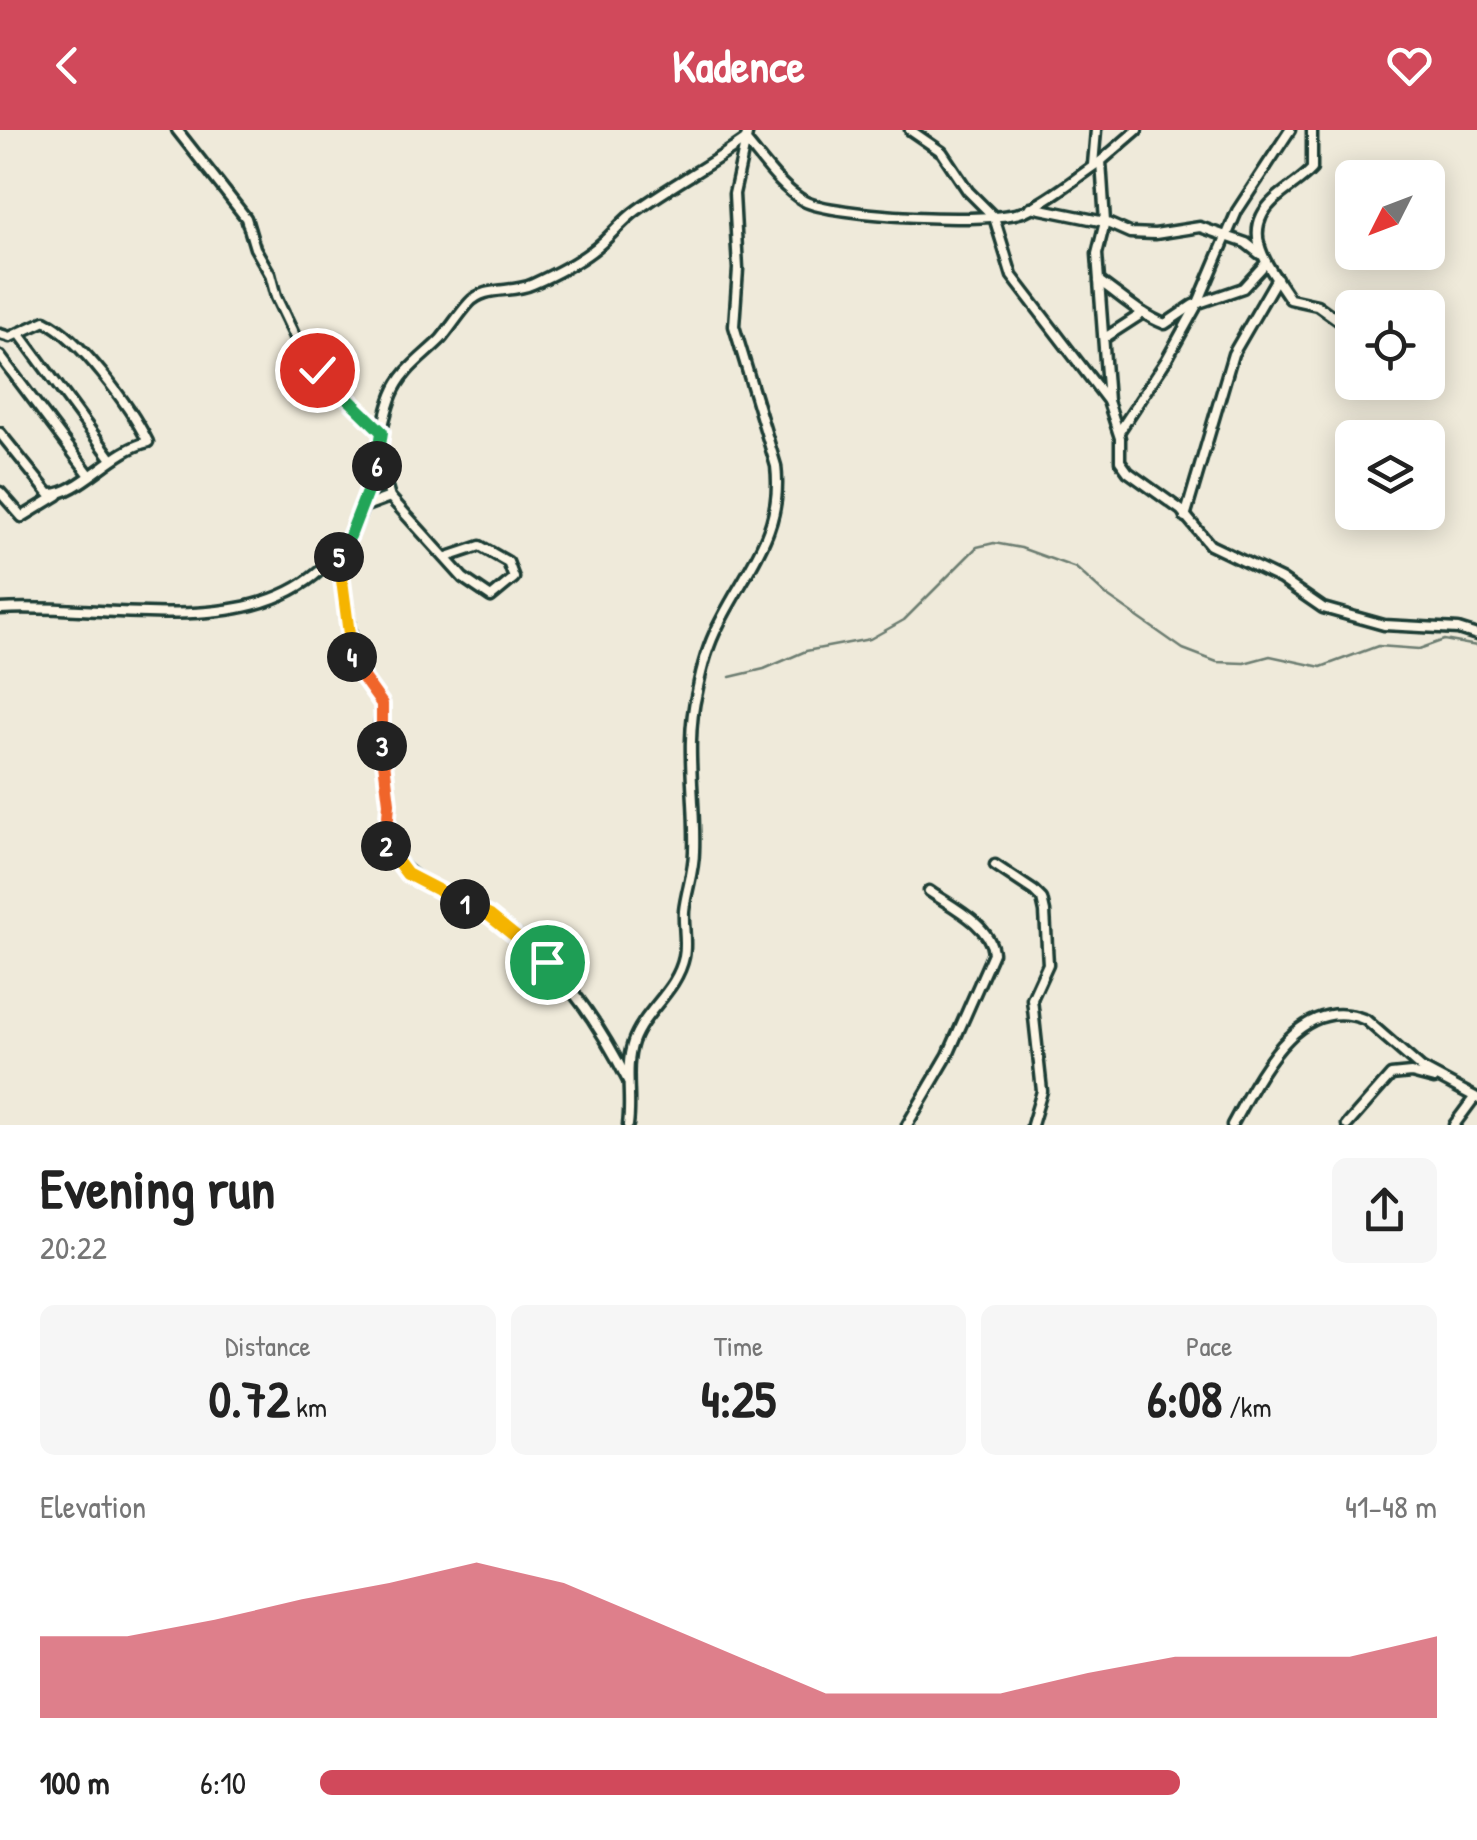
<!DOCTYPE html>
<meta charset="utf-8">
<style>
body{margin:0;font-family:"Patrick Hand",sans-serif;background:#f6f6f6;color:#222;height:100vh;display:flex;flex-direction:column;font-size:38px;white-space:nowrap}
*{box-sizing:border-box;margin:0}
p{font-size:32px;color:#767676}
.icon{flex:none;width:55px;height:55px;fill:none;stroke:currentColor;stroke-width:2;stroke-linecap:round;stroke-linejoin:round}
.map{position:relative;height:995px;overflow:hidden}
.drawer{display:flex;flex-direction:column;background:#fff;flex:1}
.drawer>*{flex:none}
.needle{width:65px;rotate:228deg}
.controls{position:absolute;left:1335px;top:30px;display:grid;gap:20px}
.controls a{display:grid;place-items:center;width:110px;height:110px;border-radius:15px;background:#fff;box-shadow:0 5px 25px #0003;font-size:50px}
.pin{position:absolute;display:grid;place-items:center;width:85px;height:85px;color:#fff;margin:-42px;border:5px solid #fff;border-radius:50%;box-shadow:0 2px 10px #0007}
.km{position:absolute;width:50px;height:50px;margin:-25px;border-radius:50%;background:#222;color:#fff;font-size:28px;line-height:50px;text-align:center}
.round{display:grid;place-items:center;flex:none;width:105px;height:105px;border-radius:15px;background:#f6f6f6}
.headline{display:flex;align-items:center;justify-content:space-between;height:170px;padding:0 40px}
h1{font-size:55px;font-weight:700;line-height:75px}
.figures{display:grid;grid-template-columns:repeat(3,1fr);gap:15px;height:170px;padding:10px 40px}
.figures div{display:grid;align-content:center;border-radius:15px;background:#f6f6f6;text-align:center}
.figures b{font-size:50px;font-weight:700}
.figures small{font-size:28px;font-weight:400}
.figures p{font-size:28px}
.chart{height:280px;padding:20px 40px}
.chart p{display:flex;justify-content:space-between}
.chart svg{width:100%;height:180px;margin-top:10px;fill:#d1495b;opacity:.7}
ul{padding:0 40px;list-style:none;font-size:32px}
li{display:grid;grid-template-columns:160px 120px 1fr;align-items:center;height:75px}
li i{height:25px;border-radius:12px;background:#d1495b}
header{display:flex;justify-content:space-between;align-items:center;height:130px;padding:0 40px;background:#d1495b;color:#fff;font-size:45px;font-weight:700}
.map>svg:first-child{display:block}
</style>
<header><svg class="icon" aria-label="back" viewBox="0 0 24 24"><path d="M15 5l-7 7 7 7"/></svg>Kadence<svg class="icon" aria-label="heart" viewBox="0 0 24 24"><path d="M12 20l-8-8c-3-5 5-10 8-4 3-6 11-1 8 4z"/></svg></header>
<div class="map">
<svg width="1477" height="995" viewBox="0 0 1477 995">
<rect width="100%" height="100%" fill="#efeada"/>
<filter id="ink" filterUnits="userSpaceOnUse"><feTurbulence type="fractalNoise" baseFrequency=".01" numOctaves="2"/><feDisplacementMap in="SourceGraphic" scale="20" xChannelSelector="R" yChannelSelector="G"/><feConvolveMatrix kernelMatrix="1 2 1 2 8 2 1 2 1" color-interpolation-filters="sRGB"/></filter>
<g filter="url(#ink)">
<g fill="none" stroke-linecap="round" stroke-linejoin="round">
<polyline stroke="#6c7d71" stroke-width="2.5" points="730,547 764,539 806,521 870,509 904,490 977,417 994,413 1021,418 1076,438 1106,465 1183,519 1217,532 1244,533 1270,526 1321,537 1378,516 1419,519 1444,510 1477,516"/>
<g stroke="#1f3d34" stroke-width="15">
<g id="minor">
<polyline points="177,0 246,88 255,118 270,144 276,167 307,232 382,302"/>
<polyline points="910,0 942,22 968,61 994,87 1012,146 1108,271 1120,308 1120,331 1128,342 1181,380 1210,415 1281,449 1323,478 1384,495 1458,499 1477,505"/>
<path d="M 1312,0 L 1312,39 C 1301,51 1286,59 1274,70 C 1238,103 1270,138 1290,169 L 1317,175 L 1352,200"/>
<path d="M 745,10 C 763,31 780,57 804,71 C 831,86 996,95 1025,81 C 1053,68 1075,48 1101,31"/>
<polyline points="1093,35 1096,0"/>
<polyline points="1031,77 1105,92 1130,103 1155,104 1200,97 1246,113 1260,124"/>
<path d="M 1099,151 C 1121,166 1139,184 1165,194 L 1193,175 L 1243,158 L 1265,134"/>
<polyline points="19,203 111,328"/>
<path d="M 0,204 L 10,207 L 45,191 C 80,208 130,276 148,312 C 112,320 78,366 49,364 L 0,303"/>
<polyline points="1106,207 1143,183"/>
<polyline points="0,226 89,344"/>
<polyline points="1108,271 1097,124 1105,92 1101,31 1137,0"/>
<polyline points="1119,302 1167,229 1198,173 1237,81 1290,0"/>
<polyline points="379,329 390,367 463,448 491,467 514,448 508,432 480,416 447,427"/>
<polyline points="0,362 22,387 58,365"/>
<polyline points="363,377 390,367"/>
<polyline points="1185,387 1233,224 1277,148"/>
<path d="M 337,423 L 352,510 L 352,532 L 382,573 L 380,593 L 389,673 L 385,715 C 416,760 449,760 491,787 C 554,827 595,885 628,951"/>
<path d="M 0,479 C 125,471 305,530 364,375 C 378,338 378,301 392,265 C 402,240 422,228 441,209 C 451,197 459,184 469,173 C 485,155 512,164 533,154 C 553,145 575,134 592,121 C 609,109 620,92 637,80 C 672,55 710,35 745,10"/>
<polyline points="995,735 1034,761 1042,769 1045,782 1048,834 1032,869 1042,961 1032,995"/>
<path d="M 628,995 C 632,967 624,939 633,912 C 644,881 677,861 684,827 C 687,812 683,796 684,781 C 686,761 694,742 694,721 C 696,668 684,614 697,562 C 701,541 708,515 718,496 C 745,440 784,403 776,336 L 734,196 L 738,139 L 734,64 L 748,0"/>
<path d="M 907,995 L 948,925 L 993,823 C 991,795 949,775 929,761"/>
<path d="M 1232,995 C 1258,948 1298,861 1366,890 L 1421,938 L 1477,968"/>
<polyline points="1347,995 1391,945 1411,943 1434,949"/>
<polyline points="1454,995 1474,968"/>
</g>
</g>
<use href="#minor" stroke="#fcf5e5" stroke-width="8"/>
</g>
</g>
<g fill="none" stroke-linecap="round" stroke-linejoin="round" filter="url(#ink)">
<g stroke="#fff" stroke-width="20">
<polyline id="split-1" points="465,774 490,786 547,832"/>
</g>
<g stroke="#fff" stroke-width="20">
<polyline id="split-2" points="386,716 407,744 465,774"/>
</g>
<g stroke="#fff" stroke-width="20">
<polyline id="split-3" points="382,616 389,673 386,716"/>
</g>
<g stroke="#fff" stroke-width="20">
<polyline id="split-4" points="352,527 352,532 382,574 382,616"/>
</g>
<g stroke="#fff" stroke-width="20">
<polyline id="split-5" points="339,427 352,527"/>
</g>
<g stroke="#fff" stroke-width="20">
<polyline id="split-6" points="339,427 338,423 350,406 377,336"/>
</g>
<g stroke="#fff" stroke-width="20">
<polyline id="split-7" points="335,256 382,302 377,336"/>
</g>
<g stroke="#fff" stroke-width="20">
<polyline id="split-8" points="317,240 335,256"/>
</g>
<use href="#split-1" stroke="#f5b400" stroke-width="12"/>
<use href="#split-2" stroke="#f5b400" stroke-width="12"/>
<use href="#split-3" stroke="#f0652b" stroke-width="12"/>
<use href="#split-4" stroke="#f0652b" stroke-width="12"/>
<use href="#split-5" stroke="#f5b400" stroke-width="12"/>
<use href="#split-6" stroke="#22a559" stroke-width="12"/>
<use href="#split-7" stroke="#22a559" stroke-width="12"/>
<use href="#split-8" stroke="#22a559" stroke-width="12"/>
</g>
</svg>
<div class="controls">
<a><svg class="needle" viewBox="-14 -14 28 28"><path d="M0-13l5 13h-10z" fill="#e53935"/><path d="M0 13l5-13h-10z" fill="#767676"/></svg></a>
<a><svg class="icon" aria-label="locate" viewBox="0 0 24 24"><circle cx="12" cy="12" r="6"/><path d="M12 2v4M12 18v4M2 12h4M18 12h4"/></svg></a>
<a><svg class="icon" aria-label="layers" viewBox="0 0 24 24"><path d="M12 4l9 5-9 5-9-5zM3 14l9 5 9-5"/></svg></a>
</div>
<div class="pin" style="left:547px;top:832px;background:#1e9e55"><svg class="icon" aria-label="arrive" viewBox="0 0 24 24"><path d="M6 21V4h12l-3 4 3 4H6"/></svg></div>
<div class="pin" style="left:317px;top:240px;background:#d93025"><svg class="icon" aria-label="check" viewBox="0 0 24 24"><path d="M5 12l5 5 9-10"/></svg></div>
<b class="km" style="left:465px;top:774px">1</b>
<b class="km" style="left:386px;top:716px">2</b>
<b class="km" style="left:382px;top:616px">3</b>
<b class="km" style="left:352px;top:527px">4</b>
<b class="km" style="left:339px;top:427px">5</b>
<b class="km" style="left:377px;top:336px">6</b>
</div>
<section class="drawer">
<div class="headline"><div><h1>Evening run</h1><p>20:22</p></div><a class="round"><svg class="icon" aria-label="share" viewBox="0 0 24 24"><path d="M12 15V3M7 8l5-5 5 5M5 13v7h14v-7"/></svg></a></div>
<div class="figures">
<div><p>Distance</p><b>0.72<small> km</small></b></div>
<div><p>Time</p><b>4:25</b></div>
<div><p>Pace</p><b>6:08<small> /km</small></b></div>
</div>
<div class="chart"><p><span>Elevation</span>41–48 m</p>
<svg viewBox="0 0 160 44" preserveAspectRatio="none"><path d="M0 44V24L10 24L20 20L30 15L40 11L50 6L60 11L70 20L80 29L90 38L100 38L110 38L120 33L130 29L140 29L150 29L160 24V44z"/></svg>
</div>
<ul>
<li><b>100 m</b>6:10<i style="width:77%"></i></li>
</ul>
</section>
